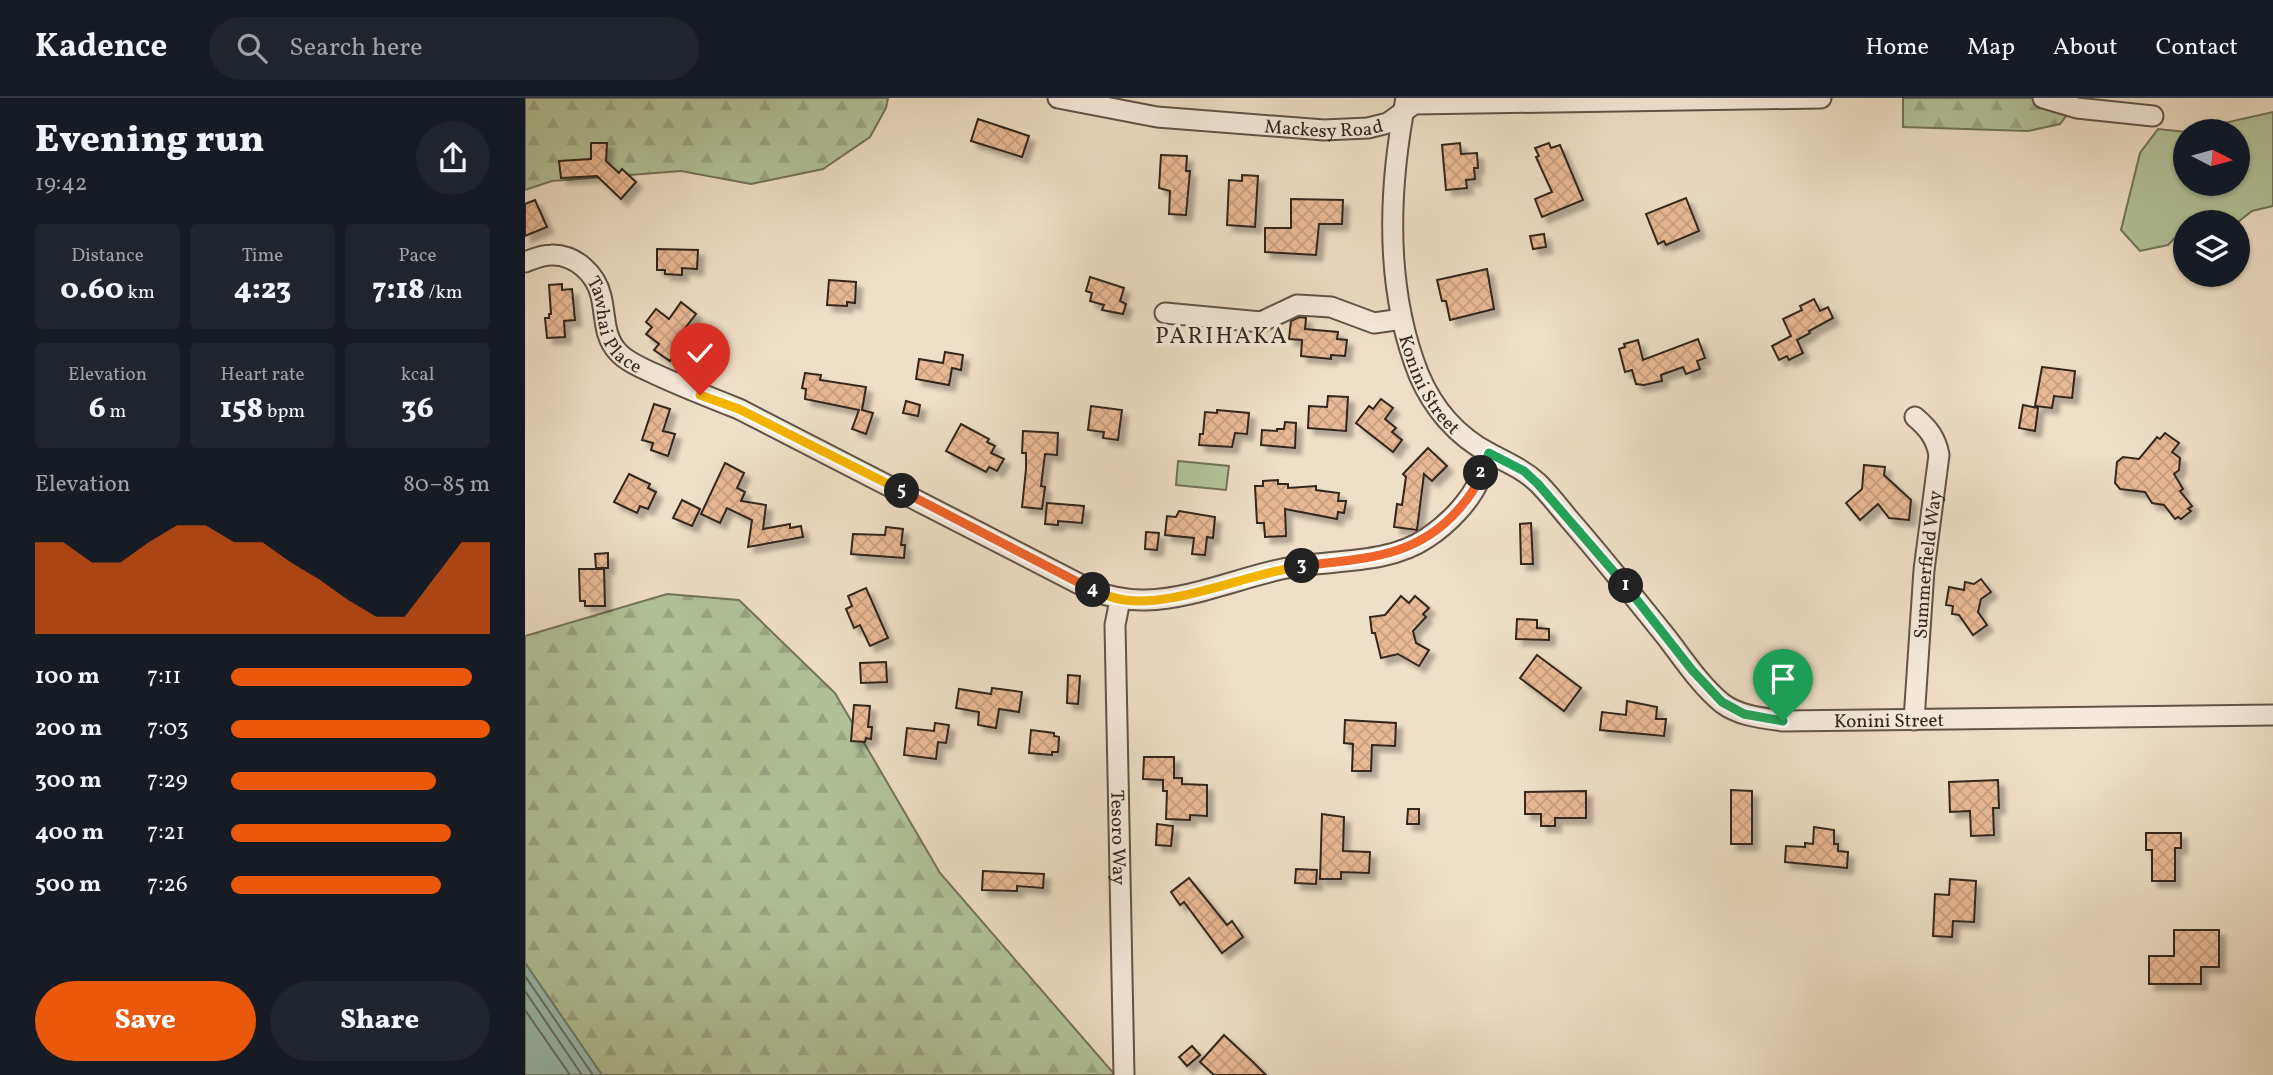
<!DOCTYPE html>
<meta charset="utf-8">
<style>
body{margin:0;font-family:Vollkorn,serif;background:#20242c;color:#f1f3f6;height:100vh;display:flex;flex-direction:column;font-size:26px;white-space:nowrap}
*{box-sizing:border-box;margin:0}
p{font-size:23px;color:#9ea1a6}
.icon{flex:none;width:38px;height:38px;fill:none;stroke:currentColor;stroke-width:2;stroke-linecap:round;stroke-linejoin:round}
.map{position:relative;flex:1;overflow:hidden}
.details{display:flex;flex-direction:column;background:#171b24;width:525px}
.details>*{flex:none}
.needle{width:46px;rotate:96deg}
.buttons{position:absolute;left:1648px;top:21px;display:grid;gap:14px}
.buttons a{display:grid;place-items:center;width:77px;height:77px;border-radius:50%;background:#171b24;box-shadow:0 2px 5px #0004;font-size:35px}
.pin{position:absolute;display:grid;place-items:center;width:60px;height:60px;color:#fff;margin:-72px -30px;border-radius:50% 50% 50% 0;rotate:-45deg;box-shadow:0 0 7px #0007}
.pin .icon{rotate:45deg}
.km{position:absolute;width:35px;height:35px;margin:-18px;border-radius:50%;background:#222;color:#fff;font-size:19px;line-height:35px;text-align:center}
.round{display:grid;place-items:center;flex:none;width:74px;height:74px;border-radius:37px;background:#20242c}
.overview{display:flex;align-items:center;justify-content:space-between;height:119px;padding:0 35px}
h1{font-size:38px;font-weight:800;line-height:52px}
.figures{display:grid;grid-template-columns:repeat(3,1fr);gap:10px;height:119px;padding:7px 35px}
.figures div{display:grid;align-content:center;border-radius:7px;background:#20242c;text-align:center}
.figures b{font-size:30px;font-weight:800}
.figures small{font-size:19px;font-weight:400}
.figures p{font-size:19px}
.chart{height:196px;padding:14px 35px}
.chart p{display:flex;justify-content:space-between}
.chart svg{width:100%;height:126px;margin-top:7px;fill:#ea580c;opacity:.7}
.primary-button{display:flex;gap:14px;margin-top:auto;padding:14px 35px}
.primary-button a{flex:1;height:80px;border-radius:42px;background:#ea580c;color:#fff;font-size:28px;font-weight:800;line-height:80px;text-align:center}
.primary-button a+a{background:#20242c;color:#f1f3f6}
ul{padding:0 35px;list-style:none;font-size:23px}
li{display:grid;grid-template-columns:112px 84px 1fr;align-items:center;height:52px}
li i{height:18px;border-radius:9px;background:#ea580c}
header{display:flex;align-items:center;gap:42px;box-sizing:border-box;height:98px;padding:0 35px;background:#171b24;border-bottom:2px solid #363941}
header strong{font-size:33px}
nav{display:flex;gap:38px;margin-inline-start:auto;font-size:24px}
.search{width:490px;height:63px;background:#20242c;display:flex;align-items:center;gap:18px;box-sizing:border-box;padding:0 24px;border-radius:38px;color:#9ea1a6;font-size:26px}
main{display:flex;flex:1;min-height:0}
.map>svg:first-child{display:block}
</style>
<header>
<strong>Kadence</strong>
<div class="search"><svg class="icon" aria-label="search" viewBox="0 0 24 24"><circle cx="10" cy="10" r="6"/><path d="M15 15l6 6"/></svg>Search here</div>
<nav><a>Home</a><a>Map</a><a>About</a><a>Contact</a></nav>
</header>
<main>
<section class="details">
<div class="overview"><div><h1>Evening run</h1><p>19:42</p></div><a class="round"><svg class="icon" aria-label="share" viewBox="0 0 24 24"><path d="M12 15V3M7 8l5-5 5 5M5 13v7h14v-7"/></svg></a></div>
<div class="figures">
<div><p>Distance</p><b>0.60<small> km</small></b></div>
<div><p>Time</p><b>4:23</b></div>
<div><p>Pace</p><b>7:18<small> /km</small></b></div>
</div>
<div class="figures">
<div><p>Elevation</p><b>6<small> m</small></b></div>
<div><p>Heart rate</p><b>158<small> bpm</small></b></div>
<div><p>kcal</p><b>36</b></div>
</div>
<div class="chart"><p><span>Elevation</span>80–85 m</p>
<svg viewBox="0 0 160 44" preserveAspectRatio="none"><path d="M0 44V12L10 12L20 19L30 19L40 12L50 6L60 6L70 12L80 12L90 19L100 25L110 32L120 38L130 38L140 25L150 12L160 12V44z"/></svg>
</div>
<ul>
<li><b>100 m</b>7:11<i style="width:93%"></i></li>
<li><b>200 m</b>7:03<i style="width:100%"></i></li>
<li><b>300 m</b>7:29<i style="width:79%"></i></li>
<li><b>400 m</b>7:21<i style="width:85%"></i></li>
<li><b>500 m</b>7:26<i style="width:81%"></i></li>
</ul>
<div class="primary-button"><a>Save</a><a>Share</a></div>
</section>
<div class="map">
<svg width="1748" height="977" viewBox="0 0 1748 977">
<defs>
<pattern id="forest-firs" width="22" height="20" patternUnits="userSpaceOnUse" patternTransform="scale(1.75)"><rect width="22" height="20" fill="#b2c39a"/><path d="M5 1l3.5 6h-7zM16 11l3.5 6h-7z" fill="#9aa784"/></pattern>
<pattern id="building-cross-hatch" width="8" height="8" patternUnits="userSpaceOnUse" patternTransform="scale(1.75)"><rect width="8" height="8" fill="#e8b996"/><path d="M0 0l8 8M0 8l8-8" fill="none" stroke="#c79f81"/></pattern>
<filter id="shadow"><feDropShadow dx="6" dy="6" stdDeviation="2" flood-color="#0004"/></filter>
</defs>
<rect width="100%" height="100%" fill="#efdfc6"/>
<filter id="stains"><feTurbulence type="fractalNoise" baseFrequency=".00286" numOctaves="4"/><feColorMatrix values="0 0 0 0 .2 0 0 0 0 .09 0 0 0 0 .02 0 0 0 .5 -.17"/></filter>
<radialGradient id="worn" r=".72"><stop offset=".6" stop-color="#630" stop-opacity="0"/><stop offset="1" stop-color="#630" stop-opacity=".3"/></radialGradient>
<g fill="#b2c39a" stroke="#72745a" stroke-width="2">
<polygon points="1748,14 1748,108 1727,113 1713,124 1682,124 1670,118 1664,124 1661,124 1661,128 1643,147 1615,153 1596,132 1615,55 1633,31 1661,34 1661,86 1713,86 1713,33 1664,33"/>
<polygon points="653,363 704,368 701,392 651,387"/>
</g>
<g fill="url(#forest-firs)" stroke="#72745a" stroke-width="2">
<polygon points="0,0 363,0 361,10 345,39 298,71 226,86 156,73 27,83 0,92"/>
<polygon points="1378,0 1555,0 1535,26 1503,33 1378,29"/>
<polygon points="142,496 214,502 310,595 415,775 590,977 77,977 0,865 0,538"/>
</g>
<polygon fill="#9abdb1" stroke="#718075" stroke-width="2" points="0,865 77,977 0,977"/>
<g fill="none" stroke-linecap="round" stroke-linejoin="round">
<g stroke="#667166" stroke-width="2">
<polyline points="0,878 68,977"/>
<polyline points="0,893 57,977"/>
<polyline points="0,912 45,977"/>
</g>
</g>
<g fill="url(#building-cross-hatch)" stroke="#33251b" stroke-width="2" filter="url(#shadow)">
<polygon points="453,21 504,38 497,59 446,43"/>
<polygon points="66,45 82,45 81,63 94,75 97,71 111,84 96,101 72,78 36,80 34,63 66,61"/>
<polygon points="935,45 936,56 952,55 953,70 949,70 950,81 941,82 942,90 921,92 917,47"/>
<polygon points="1024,45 1026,50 1035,47 1058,102 1017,119 1010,101 1027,94 1011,59 1014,58 1010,50"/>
<polygon points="636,57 662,58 661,73 665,73 661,117 644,116 645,93 634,90"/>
<polygon points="717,77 733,78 730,129 702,127 704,82 717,83"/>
<polygon points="1161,100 1174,133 1141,147 1139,143 1133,146 1121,116"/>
<polygon points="766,101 818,102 817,126 794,126 791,157 740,154 740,130 766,130"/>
<polygon points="10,102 22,129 0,138 0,106"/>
<polygon points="1019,136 1021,149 1008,151 1005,138"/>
<polygon points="132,151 173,152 172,171 157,170 157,177 140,176 140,172 132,172"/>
<polygon points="962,171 969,211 925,222 921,203 917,203 912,182"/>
<polygon points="565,179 599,190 595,203 601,206 598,216 577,212 579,207 565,203 567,195 561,193"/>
<polygon points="304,182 331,184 330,205 322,204 322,208 302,207"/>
<polygon points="37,186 37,192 47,191 50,222 39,223 40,239 22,240 20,220 24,220 24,216 26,216 24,187"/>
<polygon points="1289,201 1295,213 1303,209 1308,220 1284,233 1285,235 1272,242 1278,255 1264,262 1262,258 1254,262 1247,248 1266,238 1258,221 1277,212 1275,208"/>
<polygon points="156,204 171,216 157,234 163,239 157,246 164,251 156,261 150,256 145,263 129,252 134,246 121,236 127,229 121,224 131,211 144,221"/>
<polygon points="774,219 781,220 780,231 813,234 812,241 822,242 820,258 806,257 806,261 776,258 777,242 764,241 766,223"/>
<polygon points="1173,241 1180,260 1172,263 1175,271 1161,276 1158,269 1136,277 1137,283 1119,287 1111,286 1107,272 1100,274 1094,251 1100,249 1099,246 1113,242 1118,262"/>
<polygon points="420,254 438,257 436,272 427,270 424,287 391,281 394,261 418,265"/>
<polygon points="1517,269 1550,273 1547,300 1529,298 1527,310 1510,308"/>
<polygon points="280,275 296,277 295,282 341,289 337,312 348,315 341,336 327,331 334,312 280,301 281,291 277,290"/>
<polygon points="803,298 823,299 821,333 783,330 784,308 802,309"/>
<polygon points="856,301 868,310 860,321 871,330 867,334 877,342 868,354 831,325 844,308 848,311"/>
<polygon points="381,303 395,307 393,318 378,315"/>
<polygon points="129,306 145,311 138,333 150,336 143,358 126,352 128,345 117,342"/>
<polygon points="1498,307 1513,310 1510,333 1494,330"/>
<polygon points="566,308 597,312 593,342 578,340 579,334 563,332"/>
<polygon points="692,312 724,315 722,336 710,335 707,349 674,347 675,336 678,336 680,314 692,315"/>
<polygon points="760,324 771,325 770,350 736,347 737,332 752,333 752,331 759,331"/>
<polygon points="436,326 464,341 462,344 470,348 466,355 479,361 472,373 464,369 461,374 421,353"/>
<polygon points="498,333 533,335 532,357 520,356 516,388 520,389 517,411 497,409 501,371 501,355 497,355"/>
<polygon points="1640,335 1654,345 1647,354 1655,360 1654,372 1649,376 1658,391 1655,393 1667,408 1663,411 1666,413 1656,421 1653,419 1650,421 1639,407 1627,405 1620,394 1595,391 1590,385 1592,364 1598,359 1614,361 1632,339 1635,341"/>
<polygon points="903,350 922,368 907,383 899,376 892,432 869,429 872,406 877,407 881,379 878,376"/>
<polygon points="200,365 219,375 212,390 220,394 216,403 241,407 238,431 265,426 265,430 276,428 278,439 223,449 227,422 202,410 195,425 176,416"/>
<polygon points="1339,367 1360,369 1359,377 1386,402 1384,422 1364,420 1353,406 1335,422 1321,405 1337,391"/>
<polygon points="104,376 125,386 123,390 131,394 123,411 115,408 112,415 89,404"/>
<polygon points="753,382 753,386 763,386 763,390 791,388 791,392 814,395 813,403 821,403 819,415 813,414 812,421 760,411 761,438 740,439 739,425 732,425 730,388 738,388 738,383"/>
<polygon points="157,402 175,411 167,428 148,420"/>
<polygon points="522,405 559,408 557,425 533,423 533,427 520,426"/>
<polygon points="654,413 690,419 688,440 682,439 680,457 667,456 669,440 640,437 642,418 651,419"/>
<polygon points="1006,425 1008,466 996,466 995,426"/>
<polygon points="361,429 378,431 376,447 380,447 379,460 326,456 328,436 360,437"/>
<polygon points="621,434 634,435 632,452 620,451"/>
<polygon points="83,455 83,470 71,470 70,456"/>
<polygon points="54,471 79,471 80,508 60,508 60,503 55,503"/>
<polygon points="1456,481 1466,494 1456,501 1453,514 1462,527 1448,537 1434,517 1427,516 1428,508 1421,507 1424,489 1439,492 1440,484 1449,486"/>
<polygon points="341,490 363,540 345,548 335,527 329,530 321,511 327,508 323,498"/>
<polygon points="876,498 884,505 890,498 904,510 898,516 901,519 888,533 891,545 904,552 894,568 873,556 856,560 850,535 847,535 845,519 860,517"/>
<polygon points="992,521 1012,522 1012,530 1024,531 1024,542 991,541"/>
<polygon points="1012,557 1056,590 1039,613 995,580"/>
<polygon points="361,564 362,584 336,585 335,565"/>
<polygon points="543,577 555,578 553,606 542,605"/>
<polygon points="467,590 497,594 494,614 474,611 471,630 453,627 454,614 431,610 434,591 466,596"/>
<polygon points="1102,603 1132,609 1131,621 1141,621 1139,638 1075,632 1077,614 1101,617"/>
<polygon points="329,607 345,608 343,629 347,629 346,641 341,640 340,644 326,643"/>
<polygon points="820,622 871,625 870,648 847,647 846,673 827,673 828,646 819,645"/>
<polygon points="410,625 424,627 421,645 413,644 411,661 379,657 382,630 409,633"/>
<polygon points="506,632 529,635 529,638 534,639 533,654 527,654 527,657 504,655"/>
<polygon points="619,659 649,659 649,680 657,680 657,686 682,687 682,718 665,717 665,722 641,721 642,693 638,693 638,682 618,681"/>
<polygon points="1473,682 1474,710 1468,710 1469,737 1446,738 1445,713 1425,714 1424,684"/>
<polygon points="1206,692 1227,693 1227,746 1206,746"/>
<polygon points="1061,693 1061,720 1030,720 1030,728 1016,728 1016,716 1000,716 1000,694"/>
<polygon points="883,711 894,711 894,726 882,726"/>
<polygon points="797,716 819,719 818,753 845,754 844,775 816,774 816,781 795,781"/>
<polygon points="632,726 648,728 646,748 631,747"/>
<polygon points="1289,729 1309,732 1309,746 1313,746 1313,753 1323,754 1322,770 1260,764 1261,748 1280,749 1280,745 1288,746"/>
<polygon points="1621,735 1656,735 1656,750 1650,750 1650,783 1627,783 1627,752 1621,752"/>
<polygon points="771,771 792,772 791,786 770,785"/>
<polygon points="458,773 519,776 518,790 492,788 492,793 457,792"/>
<polygon points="664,780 702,827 707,823 718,839 697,855 659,804 655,807 646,794"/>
<polygon points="1425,781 1451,783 1449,824 1428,823 1427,839 1408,838 1410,796 1424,797"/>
<polygon points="1649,832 1694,832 1694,869 1676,869 1676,886 1624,886 1624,858 1649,858"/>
<polygon points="699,937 728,964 741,977 689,977 675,964"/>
<polygon points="667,948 675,957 662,968 654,959"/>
</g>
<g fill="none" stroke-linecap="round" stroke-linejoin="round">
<g stroke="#625446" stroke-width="23">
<g id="minor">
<path id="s1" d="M 533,0 L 632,19 L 799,32 L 843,30 L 863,25 L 889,6 L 1296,0"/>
<path id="s2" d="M 881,0 C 863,92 859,189 894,277 C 908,310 932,338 964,355 C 981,364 998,371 1013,385 C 1024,396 1034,409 1044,421 C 1078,460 1110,500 1142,540 C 1159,562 1176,588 1197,605 C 1214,618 1237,620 1258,623 L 1748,617"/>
<polyline points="1518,0 1552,10 1628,18"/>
<path id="s3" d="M 0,164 C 8,161 17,157 26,157 C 50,156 71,176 76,198 C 81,218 78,238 93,254 C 102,264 117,270 130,276 C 158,289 186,300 214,311 L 568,493 C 586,499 602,503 621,502 C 667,501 716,479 762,470 C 808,461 862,467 902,440 C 923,426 946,403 955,380 C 958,372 960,363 964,355"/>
<polyline points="640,215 736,224 772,207 790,208 806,209 849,225 877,221"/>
<path id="s4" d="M 595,502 L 590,527 L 599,977"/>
<path id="s5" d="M 1389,622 L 1399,472 L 1414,357 C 1411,340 1403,330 1390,319"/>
</g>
</g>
<use href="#minor" stroke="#f5eada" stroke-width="19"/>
</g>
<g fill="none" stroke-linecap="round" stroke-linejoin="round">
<g stroke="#fff" stroke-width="14">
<polyline id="split-1" points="1101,488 1167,572 1197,604 1219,616 1258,623"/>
</g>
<g stroke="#fff" stroke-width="14">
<polyline id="split-2" points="956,375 964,355 999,373 1013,386 1101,488"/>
</g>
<g stroke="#fff" stroke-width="14">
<path id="split-3" d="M 777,468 C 837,460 890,461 933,412 C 943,401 952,389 956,375"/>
</g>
<g stroke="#fff" stroke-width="14">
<path id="split-4" d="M 568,492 C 576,495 585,499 594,501 C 644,512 724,475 777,468"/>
</g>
<g stroke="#fff" stroke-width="14">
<polyline id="split-5" points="377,393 568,492"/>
</g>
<g stroke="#fff" stroke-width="14">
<polyline id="split-6" points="175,297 214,311 377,393"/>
</g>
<use href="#split-1" stroke="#22a559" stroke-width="9"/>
<use href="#split-2" stroke="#22a559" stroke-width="9"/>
<use href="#split-3" stroke="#f0652b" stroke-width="9"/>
<use href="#split-4" stroke="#f5b400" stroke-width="9"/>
<use href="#split-5" stroke="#f0652b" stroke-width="9"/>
<use href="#split-6" stroke="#f5b400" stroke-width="9"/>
</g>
<g text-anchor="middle" stroke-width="7" stroke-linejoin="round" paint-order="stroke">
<g font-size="19" fill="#33251b" stroke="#f5eada">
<text dy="7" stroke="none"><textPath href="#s1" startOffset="268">Mackesy Road</textPath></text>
<text dy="7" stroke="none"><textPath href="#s3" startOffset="130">Tawhai Place</textPath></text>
<text dy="7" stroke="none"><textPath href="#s2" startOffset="294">Konini Street</textPath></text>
<text dy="7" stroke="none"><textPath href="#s5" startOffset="156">Summerfield Way</textPath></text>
<text dy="7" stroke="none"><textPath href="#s2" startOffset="903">Konini Street</textPath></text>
<text dy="7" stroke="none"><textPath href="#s4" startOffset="238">Tesoro Way</textPath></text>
</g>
<g font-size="23" letter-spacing="2" fill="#33251b" stroke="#f5eada">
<text x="697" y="245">PARIHAKA</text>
</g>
</g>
<rect width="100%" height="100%" filter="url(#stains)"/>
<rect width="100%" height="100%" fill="url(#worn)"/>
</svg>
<div class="buttons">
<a><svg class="needle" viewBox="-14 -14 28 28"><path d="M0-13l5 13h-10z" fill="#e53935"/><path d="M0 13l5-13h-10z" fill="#9ea1a6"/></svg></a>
<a><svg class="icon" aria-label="layers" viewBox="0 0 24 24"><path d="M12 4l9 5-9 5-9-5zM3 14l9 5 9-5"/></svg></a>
</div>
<div class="pin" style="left:1258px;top:623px;background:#1e9e55"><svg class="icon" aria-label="arrive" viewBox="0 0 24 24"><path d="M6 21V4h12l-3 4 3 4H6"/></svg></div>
<div class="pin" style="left:175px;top:297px;background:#d93025"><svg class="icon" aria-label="check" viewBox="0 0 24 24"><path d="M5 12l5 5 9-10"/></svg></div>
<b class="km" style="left:1101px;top:488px">1</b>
<b class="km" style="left:956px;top:375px">2</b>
<b class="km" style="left:777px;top:468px">3</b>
<b class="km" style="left:568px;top:492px">4</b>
<b class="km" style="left:377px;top:393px">5</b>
</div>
</main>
